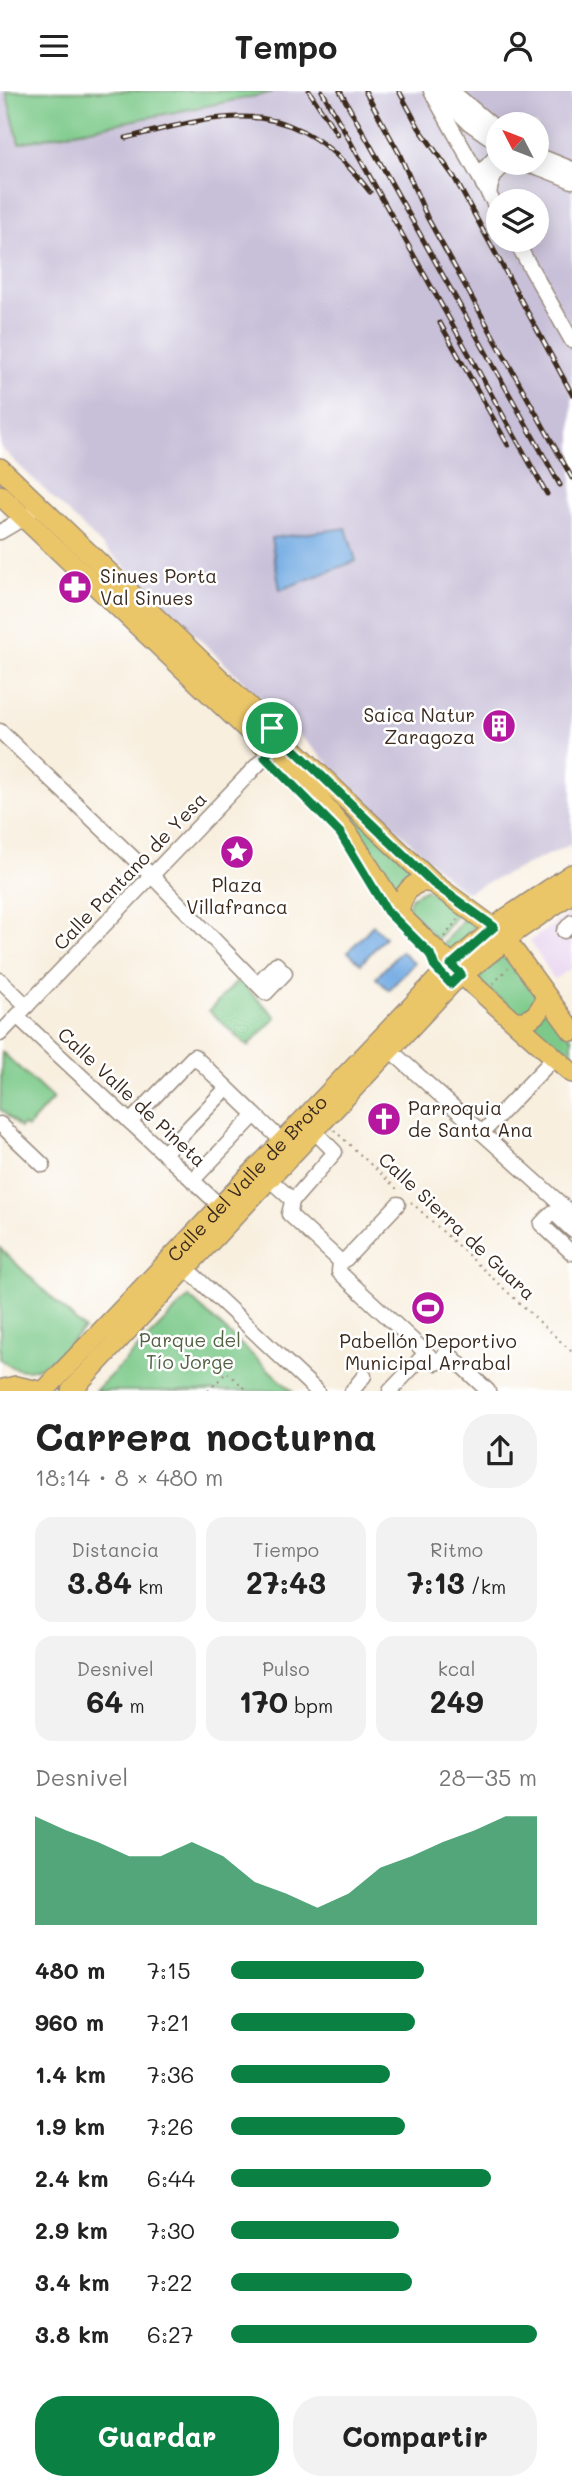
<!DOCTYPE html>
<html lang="es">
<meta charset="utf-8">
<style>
body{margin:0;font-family:Mali,sans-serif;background:#f2f2f2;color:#222;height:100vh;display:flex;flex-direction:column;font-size:26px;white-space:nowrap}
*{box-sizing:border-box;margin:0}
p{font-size:23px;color:#767676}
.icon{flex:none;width:38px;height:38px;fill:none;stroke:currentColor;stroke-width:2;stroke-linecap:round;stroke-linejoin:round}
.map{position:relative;height:1300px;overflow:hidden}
.sheet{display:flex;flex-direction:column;background:#fff;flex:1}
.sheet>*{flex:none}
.needle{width:46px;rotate:312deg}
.tools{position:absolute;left:486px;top:21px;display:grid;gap:14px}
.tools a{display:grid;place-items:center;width:63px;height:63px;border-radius:50%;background:#fff;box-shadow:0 4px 18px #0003;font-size:35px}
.pin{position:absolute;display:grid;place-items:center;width:60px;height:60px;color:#fff;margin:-30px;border:4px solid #fff;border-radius:50%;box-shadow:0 2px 7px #0007}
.round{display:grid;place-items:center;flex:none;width:74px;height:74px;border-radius:28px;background:#f2f2f2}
.overview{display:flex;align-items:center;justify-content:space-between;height:119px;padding:0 35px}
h1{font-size:38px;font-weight:800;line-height:52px}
.metrics{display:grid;grid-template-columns:repeat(3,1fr);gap:10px;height:119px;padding:7px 35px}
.metrics div{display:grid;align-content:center;border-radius:18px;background:#f2f2f2;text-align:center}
.metrics b{font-size:30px;font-weight:800}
.metrics small{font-size:19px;font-weight:400}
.metrics p{font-size:19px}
.chart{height:196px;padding:14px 35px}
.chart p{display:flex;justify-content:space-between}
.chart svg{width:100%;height:126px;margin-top:7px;fill:#0b8043;opacity:.7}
.button{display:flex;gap:14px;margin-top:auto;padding:14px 35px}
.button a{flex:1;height:80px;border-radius:28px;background:#0b8043;color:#fff;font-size:28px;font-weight:800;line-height:80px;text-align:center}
.button a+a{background:#f2f2f2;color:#222}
ul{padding:0 35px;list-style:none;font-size:23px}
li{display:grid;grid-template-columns:112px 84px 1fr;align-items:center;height:52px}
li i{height:18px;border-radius:9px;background:#0b8043}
header{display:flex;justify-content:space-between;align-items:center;height:91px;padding:0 35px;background:#fff;font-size:32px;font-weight:800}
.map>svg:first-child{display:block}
</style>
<header><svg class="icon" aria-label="menu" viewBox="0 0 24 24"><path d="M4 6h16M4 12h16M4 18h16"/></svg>Tempo<svg class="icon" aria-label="person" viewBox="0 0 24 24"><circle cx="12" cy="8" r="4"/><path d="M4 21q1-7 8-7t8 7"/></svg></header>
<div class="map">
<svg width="572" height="1300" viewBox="0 0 572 1300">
<rect width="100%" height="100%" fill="#fff"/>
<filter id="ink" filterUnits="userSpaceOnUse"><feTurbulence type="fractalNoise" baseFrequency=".0143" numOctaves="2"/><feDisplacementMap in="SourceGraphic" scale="14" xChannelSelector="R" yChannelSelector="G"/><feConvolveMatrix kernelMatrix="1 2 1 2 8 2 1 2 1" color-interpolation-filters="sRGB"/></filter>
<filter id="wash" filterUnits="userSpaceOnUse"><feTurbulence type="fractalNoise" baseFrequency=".00686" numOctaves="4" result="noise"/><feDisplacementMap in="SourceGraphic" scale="28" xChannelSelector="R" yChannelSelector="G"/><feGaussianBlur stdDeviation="1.57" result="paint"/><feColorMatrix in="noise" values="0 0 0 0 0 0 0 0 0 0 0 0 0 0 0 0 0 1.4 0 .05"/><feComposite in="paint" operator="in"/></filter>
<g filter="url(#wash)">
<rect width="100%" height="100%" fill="#f8efdf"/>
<polygon fill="#e7d2ef" points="572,820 572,877 554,888 530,850"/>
<path fill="#c8bfd8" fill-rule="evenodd" d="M 0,0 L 572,0 L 572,753 L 467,801 L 453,792 L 0,356 ZM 499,33 L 537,33 L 537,72 L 499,72 ZM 499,110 L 537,110 L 537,149 L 499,149 Z"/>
<g fill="#7cc989" stroke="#5c7a54" stroke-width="2">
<polygon points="6,0 271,0 271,2 19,52"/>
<polygon points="281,649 418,782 401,791 393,802"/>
<polygon points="426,798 460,820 437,849 408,818 411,806"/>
<polygon points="466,824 475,835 451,861 442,854"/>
<polygon points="508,861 538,904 535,913 521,925 474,888"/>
<polygon points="238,889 276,926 248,955 209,920"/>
<polygon points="546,916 572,947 572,976 530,935"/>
<polygon points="2,961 53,1008 27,1037 23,1034 20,1037 0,1018"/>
<path d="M 0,1157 L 84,1238 C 60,1261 34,1298 0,1268 Z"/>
<polygon points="189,1206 292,1300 95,1300"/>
</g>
<g fill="#74ace3" stroke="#586b80" stroke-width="2">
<polygon points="346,437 356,470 280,499 271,447"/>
<polygon points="373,834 385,846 361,873 348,861"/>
<polygon points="401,860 414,872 389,899 376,887"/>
</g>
</g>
<g filter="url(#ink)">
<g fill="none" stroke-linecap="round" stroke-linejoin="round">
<g stroke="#9a8c7e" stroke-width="17">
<g id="minor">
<polyline points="431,0 499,121"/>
<polyline points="452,0 499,40"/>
<polyline points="437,1 469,32 499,53"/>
<polyline points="537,64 572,78"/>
<polyline points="483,94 486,76 499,62"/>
<path d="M 489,104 C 495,52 542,78 572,90"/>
<polyline points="515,149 572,250"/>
<polyline points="0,441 29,424"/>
<polyline points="0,640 152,785 266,902 285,882 276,873 258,892"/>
<polyline points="564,840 572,831"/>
<polyline points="0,889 27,915"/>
<polyline points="17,925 220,1115"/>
<polyline points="0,943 265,666 273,654"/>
<polyline points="389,958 572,1123"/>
<polyline points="130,1031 194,965 282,1050"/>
<polyline points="0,1033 43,1074"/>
<polyline points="482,1042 555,966"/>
<polyline points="164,1062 227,997"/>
<polyline points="268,1087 289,1106 296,1106 335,1061 313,1039"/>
<polyline points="193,1089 255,1024"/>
<polyline points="293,1107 289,1123 340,1170 346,1168 398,1113"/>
<polyline points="572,1139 553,1121 541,1133 572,1162"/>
<polyline points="340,1170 339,1181 437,1272 447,1261 488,1300"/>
<polyline points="185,1176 317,1300"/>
<polyline points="352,1300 364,1285"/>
<polyline points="390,1300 426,1262"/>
</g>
</g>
<g stroke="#9a8c7e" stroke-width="22">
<g id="major">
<polyline points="0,377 433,792 501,842 572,940"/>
<polyline points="0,404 309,697 350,745 399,823 451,874 572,982"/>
<path d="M 399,823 C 401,805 412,786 433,792"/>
<path d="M 516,930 C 531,932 542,920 545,905"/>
<polyline points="0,1299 16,1295 39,1300"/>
<path id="s1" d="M 44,1300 L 451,874 L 505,828 L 572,783"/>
<polyline points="71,1300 451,893 518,839 572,802"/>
</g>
</g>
<g stroke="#9a8c7e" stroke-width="2" stroke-dasharray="2 5" stroke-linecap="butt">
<polyline points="444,846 458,829"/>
<polyline points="493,893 508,877"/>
<polyline points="334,1039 399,1100"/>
<polyline points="411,1111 572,1261"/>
<polyline points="208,1300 227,1281 248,1300"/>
</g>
<use href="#minor" stroke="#fff" stroke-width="14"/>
<use href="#major" stroke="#ebc669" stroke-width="19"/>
<g stroke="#3b2a1e" stroke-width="5">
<g id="rail">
<polyline points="309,0 337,43"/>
<polyline points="322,0 547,403"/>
<polyline points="340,0 560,394"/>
<polyline points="365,0 399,62 427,126 572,387"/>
<polyline points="399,0 419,37 454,86 572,303"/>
<path d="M 126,47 C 233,20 294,3 370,101"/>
<polyline points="440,232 508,354"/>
</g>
</g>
<use href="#rail" stroke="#fff" stroke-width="2.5" stroke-dasharray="8" stroke-linecap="butt"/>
</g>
</g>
<g fill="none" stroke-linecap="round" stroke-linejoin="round" filter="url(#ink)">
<g stroke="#fff" stroke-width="14">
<polygon id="route" points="272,637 433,792 494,836 451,874 461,883 451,893 435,876 430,863 387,820 340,742 265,666 273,655"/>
</g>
<use href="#route" stroke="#0b8043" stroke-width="9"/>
</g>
<defs>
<g id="pharmacy-disc" transform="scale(1.75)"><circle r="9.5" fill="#b5179e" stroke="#fff"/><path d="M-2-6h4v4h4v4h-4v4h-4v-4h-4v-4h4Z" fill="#fff"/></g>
<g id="building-disc" transform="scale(1.75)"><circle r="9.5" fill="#b5179e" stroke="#fff"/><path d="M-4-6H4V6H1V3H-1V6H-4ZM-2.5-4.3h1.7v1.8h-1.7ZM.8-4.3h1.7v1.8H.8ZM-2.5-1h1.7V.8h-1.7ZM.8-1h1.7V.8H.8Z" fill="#fff"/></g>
<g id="sight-disc" transform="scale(1.75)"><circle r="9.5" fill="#b5179e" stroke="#fff"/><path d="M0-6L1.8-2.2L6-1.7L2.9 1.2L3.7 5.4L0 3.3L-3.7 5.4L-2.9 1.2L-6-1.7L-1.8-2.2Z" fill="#fff"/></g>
<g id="church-disc" transform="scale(1.75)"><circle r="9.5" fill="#b5179e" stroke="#fff"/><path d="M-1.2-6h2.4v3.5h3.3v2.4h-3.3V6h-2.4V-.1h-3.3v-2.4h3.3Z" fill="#fff"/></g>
<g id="stadium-disc" transform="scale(1.75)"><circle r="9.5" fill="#b5179e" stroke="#fff"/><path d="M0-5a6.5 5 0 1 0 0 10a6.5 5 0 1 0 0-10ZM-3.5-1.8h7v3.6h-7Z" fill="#fff"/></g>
</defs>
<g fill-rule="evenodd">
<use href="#pharmacy-disc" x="75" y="496"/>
<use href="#building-disc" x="499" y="635"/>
<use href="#sight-disc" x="237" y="761"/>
<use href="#church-disc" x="384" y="1028"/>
<use href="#stadium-disc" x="428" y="1217"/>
</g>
<g text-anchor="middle" stroke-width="5" stroke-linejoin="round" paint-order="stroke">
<g font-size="19" fill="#3b2a1e" stroke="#fff" text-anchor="start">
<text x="100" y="492">Sinues Porta<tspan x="100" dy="22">Val Sinues</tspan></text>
<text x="475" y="631" text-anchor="end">Saica Natur<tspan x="475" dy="22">Zaragoza</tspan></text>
<text x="237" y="801" text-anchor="middle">Plaza<tspan x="237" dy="22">Villafranca</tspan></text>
<text x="408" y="1024">Parroquia<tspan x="408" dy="22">de Santa Ana</tspan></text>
<text x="428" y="1257" text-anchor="middle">Pabellón Deportivo<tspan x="428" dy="22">Municipal Arrabal</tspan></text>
</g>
<g font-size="19" fill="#3b2a1e" stroke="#fff">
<text transform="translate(130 780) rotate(-46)" y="7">Calle Pantano de Yesa</text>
<text transform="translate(132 1006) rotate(43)" y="7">Calle Valle de Pineta</text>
<text dy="7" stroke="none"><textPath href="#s1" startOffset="294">Calle del Valle de Broto</textPath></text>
<text transform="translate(457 1135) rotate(43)" y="7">Calle Sierra de Guara</text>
</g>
<g font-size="19" fill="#526243" stroke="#fff">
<text x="190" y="1256">Parque del<tspan x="190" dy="22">Tío Jorge</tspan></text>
</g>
</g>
</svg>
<div class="tools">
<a><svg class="needle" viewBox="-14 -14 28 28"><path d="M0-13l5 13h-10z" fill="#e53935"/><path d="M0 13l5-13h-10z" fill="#767676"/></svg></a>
<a><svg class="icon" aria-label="layers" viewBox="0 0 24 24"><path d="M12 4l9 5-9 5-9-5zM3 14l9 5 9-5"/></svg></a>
</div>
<div class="pin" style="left:272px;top:637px;background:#1e9e55"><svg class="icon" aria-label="arrive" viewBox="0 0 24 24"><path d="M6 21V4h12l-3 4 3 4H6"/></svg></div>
</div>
<section class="sheet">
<div class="overview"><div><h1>Carrera nocturna</h1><p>18:14 · 8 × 480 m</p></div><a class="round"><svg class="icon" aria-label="share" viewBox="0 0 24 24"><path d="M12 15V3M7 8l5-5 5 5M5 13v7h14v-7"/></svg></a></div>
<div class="metrics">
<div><p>Distancia</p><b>3.84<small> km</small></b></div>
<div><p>Tiempo</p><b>27:43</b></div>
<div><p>Ritmo</p><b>7:13<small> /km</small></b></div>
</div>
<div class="metrics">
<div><p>Desnivel</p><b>64<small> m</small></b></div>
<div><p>Pulso</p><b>170<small> bpm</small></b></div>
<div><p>kcal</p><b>249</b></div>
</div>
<div class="chart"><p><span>Desnivel</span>28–35 m</p>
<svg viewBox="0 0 160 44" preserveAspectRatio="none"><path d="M0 44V6L10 11L20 15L30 20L40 20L50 15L60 20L70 29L80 33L90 38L100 33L110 24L120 20L130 15L140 11L150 6L160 6V44z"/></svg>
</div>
<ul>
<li><b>480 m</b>7:15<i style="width:63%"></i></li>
<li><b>960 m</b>7:21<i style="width:60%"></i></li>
<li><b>1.4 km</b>7:36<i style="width:52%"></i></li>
<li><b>1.9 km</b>7:26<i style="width:57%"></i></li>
<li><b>2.4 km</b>6:44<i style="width:85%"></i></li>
<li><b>2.9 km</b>7:30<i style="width:55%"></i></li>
<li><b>3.4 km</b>7:22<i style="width:59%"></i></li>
<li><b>3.8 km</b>6:27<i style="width:100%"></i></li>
</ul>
<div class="button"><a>Guardar</a><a>Compartir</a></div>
</section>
